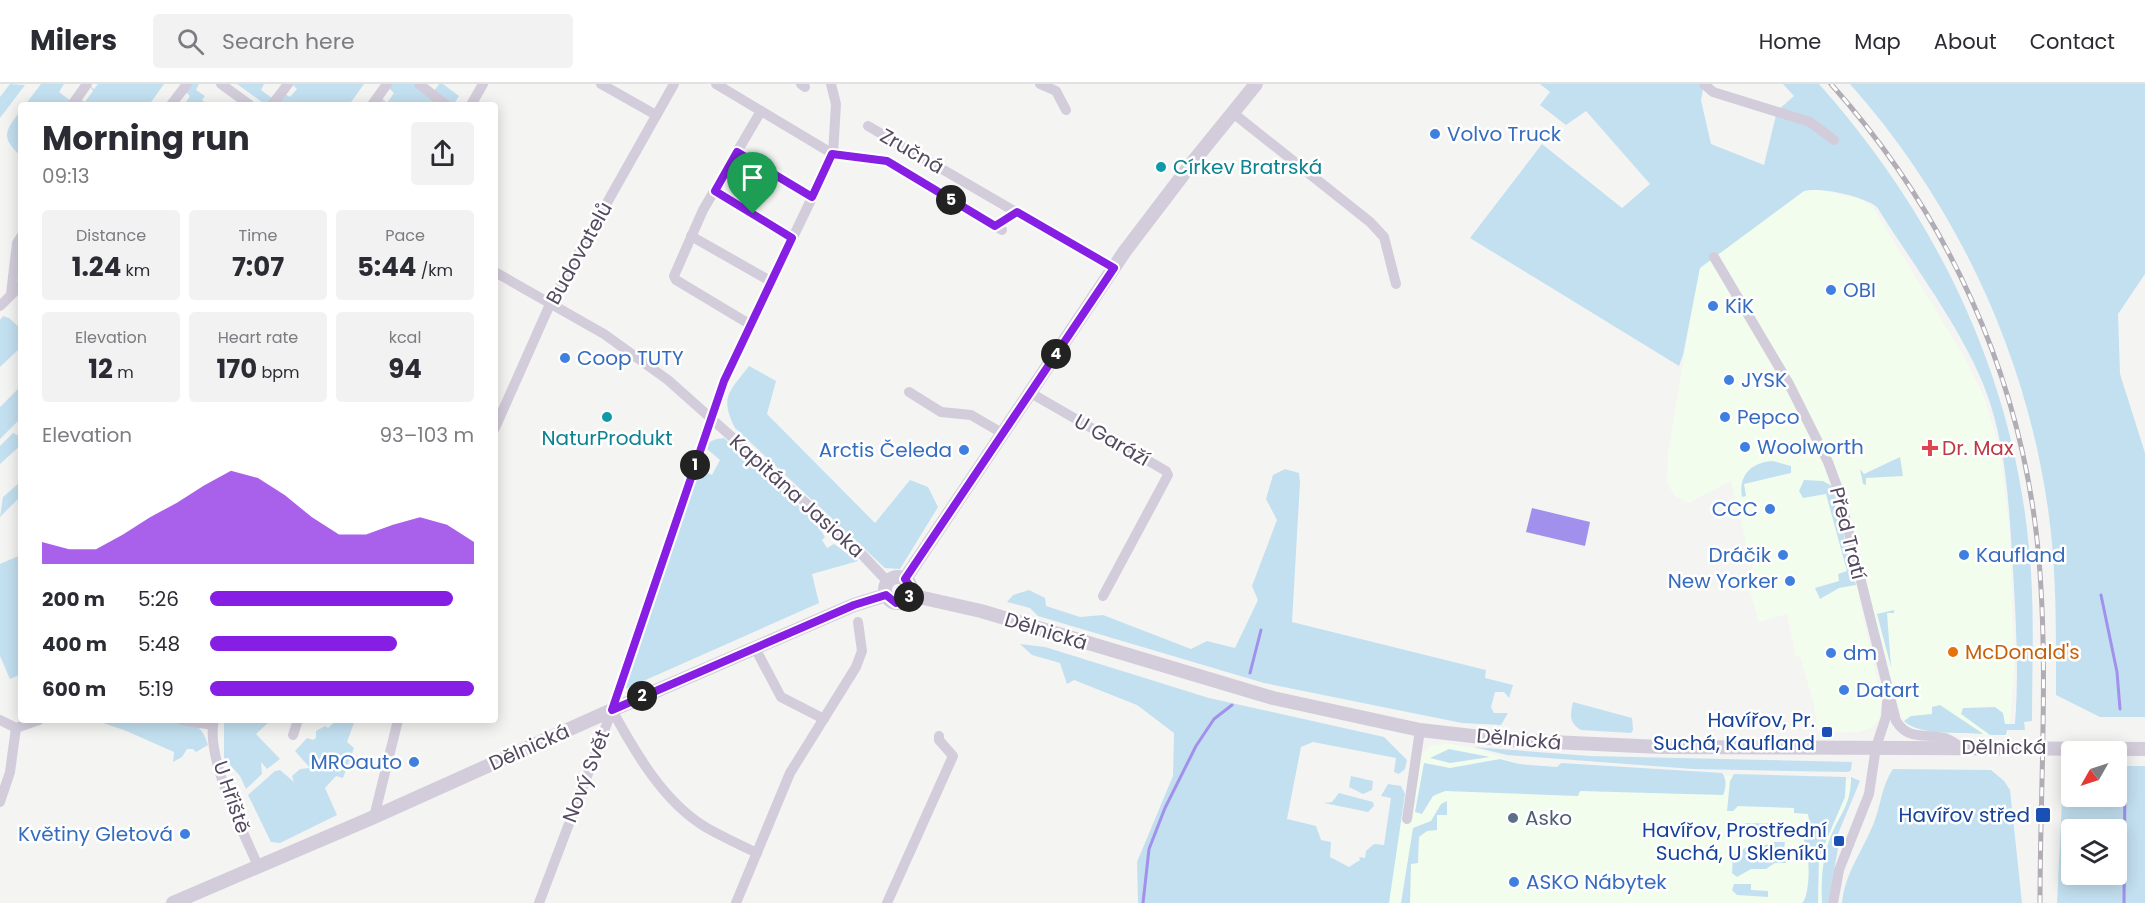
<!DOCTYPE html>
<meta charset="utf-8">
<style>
body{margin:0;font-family:Poppins,sans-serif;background:#f2f2f3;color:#2b2b33;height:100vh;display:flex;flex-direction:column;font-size:22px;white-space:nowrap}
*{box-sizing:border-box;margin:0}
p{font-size:20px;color:#7c7c81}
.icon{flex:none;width:33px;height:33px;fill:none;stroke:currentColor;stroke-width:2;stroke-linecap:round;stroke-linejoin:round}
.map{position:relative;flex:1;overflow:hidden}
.details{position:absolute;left:18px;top:18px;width:480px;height:621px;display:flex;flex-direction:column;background:#fff;border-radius:6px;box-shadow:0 3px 15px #0003}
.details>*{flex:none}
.needle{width:39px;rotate:231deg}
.fabs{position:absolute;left:2061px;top:657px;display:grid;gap:12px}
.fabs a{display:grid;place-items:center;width:66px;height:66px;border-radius:6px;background:#fff;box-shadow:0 3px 15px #0003;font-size:30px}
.pin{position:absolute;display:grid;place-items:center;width:51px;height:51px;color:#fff;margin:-62px -26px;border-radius:50% 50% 50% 0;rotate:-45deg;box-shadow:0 0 6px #0007}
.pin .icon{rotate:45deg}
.km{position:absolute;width:30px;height:30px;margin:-15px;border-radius:50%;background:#222;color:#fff;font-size:16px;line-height:30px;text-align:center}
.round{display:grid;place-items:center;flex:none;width:63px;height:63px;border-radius:6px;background:#f2f2f3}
.head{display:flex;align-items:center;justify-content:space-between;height:102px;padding:0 24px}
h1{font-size:33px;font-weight:700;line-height:45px}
.stats{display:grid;grid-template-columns:repeat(3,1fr);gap:9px;height:102px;padding:6px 24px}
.stats div{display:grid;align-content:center;border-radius:6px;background:#f2f2f3;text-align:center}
.stats b{font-size:26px;font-weight:700}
.stats small{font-size:16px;font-weight:400}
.stats p{font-size:16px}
.chart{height:168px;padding:12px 24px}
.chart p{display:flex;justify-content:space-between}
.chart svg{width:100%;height:108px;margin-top:6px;fill:#861ee3;opacity:.7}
ul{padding:0 24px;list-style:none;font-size:20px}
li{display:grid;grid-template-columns:96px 72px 1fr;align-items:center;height:45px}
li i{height:15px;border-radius:8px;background:#861ee3}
header{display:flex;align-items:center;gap:36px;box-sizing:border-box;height:84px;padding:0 30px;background:#fff;border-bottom:2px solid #e1e1e2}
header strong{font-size:28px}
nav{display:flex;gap:33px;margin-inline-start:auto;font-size:21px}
.search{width:420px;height:54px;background:#f2f2f3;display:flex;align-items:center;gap:15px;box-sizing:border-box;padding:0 21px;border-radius:6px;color:#7c7c81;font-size:22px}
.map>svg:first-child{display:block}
</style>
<header>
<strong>Milers</strong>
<div class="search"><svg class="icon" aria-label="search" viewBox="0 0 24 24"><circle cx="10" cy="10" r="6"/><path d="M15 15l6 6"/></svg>Search here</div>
<nav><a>Home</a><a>Map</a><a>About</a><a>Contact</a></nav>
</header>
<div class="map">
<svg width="2145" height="819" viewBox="0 0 2145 819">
<rect width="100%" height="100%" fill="#f4f4f2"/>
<g fill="#f3fdee">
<polygon points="1814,105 1857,114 1872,122 1963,271 1984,313 2000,367 2010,450 2014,583 2010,640 2007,652 1922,647 1907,642 1901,632 1868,508 1858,511 1882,617 1879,636 1871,644 1859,648 1818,649 1814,621 1800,572 1796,573 1787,530 1759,538 1745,488 1753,485 1731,397 1688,419 1674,411 1667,398 1668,369 1699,184 1804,107"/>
<polygon points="1450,660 1474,664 1519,680 1642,689 1857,696 1852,715 1831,758 1823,819 1365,819 1420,670 1433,661"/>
</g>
<g fill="#c3e0f0" fill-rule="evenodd">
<polygon points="10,0 25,1 0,34 0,13"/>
<polygon points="41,0 64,0 59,8 76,21 80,15 85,18 93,7 90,2 94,5 98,0 164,0 149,21 25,21"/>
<polygon points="189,0 199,0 196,6 205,12 202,16 208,21 184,21 190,12 185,7"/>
<polygon points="237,0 264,0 261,6 272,14 266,21"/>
<polygon points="292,0 364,0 349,21 276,21 285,10 290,13 297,5"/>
<polygon points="391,0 413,0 440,21 374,21 381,13 387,19 394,9 388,3"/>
<polygon points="439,0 443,0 459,12 453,21 434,7"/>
<path d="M 1540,0 L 1704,0 L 1701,16 L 1711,60 L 1764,81 L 1777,27 L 1794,12 L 1783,0 L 1819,0 C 1935,130 2013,289 2029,464 C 2035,522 2032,580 2032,637 L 2024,638 L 2025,646 L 2007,646 L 2006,651 L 1990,651 L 1961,630 L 1963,624 L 1995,623 L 2003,629 L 2005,640 L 2015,640 C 2019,588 2016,538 2013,486 C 2009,423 2007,361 1984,302 C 1960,242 1912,179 1877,123 C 1863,112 1821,103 1804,107 L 1700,184 L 1683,271 L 1679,282 L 1470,154 L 1542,60 L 1622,124 L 1650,100 L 1586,27 L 1566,41 L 1540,21 L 1550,8 Z"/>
<path d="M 1850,0 L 2145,0 L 2145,190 L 2118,230 L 2120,290 L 2145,369 L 2145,633 L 2100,633 L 2056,611 C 2056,549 2057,487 2048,425 C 2026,268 1955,118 1850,0 Z"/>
<path d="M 21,26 L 21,72 C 0,53 5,47 21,26 Z"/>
<polygon points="3,232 9,234 21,245 21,263 0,283 0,236"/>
<path d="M 749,282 L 776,297 L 767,330 L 875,439 L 910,396 L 928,403 L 938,423 L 900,485 L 885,484 L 735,344 C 719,313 730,307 749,282 Z"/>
<polygon points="19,304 21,334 0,355 0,323"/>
<polygon points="13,349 21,353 21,361 0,380 0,362"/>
<path d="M 724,354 L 815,437 L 825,453 L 822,456 L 827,464 L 834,460 L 858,477 L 812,490 L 819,519 L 623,606 L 698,384 L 712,391 L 720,376 L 706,364 C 708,356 716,355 724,354 Z"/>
<polygon points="1900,373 1903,392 1866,394 1866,401 1863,400 1860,385 1864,390"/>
<path d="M 1773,377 L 1791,382 L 1791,389 L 1744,400 L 1746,412 L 1742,413 C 1738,392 1751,378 1773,377 Z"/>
<polygon points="1285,385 1299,389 1300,398 1292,538 1486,586 1485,594 1513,601 1509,614 1504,608 1495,608 1491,623 1494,629 1508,629 1501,641 1462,639 1264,599 1038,532 1030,524 1007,518 1013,511 1029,506 1045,514 1046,522 1080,533 1103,531 1191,565 1207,557 1235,564 1258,516 1252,502 1277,436 1266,415 1273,391"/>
<polygon points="1804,396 1823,397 1832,402 1856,501 1839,504 1820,515 1815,504 1839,497 1838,490 1847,487 1826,410 1803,414 1799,407"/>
<polygon points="19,399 21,412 0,433 3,413"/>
<polygon points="21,471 21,590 10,595 0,572 0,480"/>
<polygon points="1894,526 1894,529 1887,529 1891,583 1877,530"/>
<polygon points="1020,560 1045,563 1209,614 1384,653 1407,676 1405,685 1399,690 1394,688 1396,674 1313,658 1301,663 1287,735 1316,742 1321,756 1331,758 1330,773 1349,783 1360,776 1359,773 1365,774 1366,767 1374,760 1384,761 1391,714 1381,712 1388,700 1401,702 1405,710 1389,819 1138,819 1137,778 1173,692 1174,649 1137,621 1074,596 1067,600 1060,579 1032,571"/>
<path d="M 1573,618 L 1632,634 L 1633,646 L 1631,649 L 1581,646 C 1569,639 1570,631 1573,618 Z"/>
<path d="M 1940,621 L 1982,649 L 1983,650 C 1961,648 1918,652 1904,637 L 1911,632 L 1932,630 L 1932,623 Z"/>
<path d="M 94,636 C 115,636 184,632 199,644 C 204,649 206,655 208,661 L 196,668 L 193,665 L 187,665 L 182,673 L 173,678 L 174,668 L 124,646 Z"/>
<polygon points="224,636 271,636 256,650 280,675 267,685 261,678 262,690 246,705 240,692 224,674"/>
<polygon points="337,636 355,636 347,658 354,664 343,694 336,692 325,704 337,731 280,759 271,758 248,711 275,687 280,686 294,698 292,692 300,685 310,684 295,667 307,654 313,656 316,654 316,647 325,642 328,644"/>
<polygon points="1474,663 1590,672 1852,678 1851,686 1848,688 1693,685 1507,671"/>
<polygon points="1449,665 1490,673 1450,679 1430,674"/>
<path d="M 1500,675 L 1519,680 L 1557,683 L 1561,679 L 1722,689 C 1727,694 1726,705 1723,711 L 1580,707 L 1578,712 L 1445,707 L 1433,712 L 1422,730 L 1415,728 L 1424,679 L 1450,684 Z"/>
<path d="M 2117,682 L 2145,682 L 2145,819 L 2057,819 L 2063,697 L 2071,696 L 2072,712 L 2116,712 ZM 2072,746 L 2116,746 L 2116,790 L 2072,790 Z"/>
<path d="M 1893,685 L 1991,686 L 2004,697 L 2010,706 L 2022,819 L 1842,819 C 1845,789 1862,768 1873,741 C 1881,722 1881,703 1893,685 Z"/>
<path d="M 1734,690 L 1846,693 L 1845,713 L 1819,773 L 1818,819 L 1802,819 C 1811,811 1811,760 1801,752 L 1810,742 L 1808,730 L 1794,729 L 1794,724 L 1738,722 L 1733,727 L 1727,727 L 1730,697 Z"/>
<polygon points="1351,692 1373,697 1372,706 1363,710 1349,703"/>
<path d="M 1851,693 L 1860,697 L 1835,757 L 1839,759 L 1828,819 L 1822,819 C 1821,796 1822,776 1830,754 C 1840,729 1851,722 1851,693 Z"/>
<polygon points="1339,709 1373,718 1374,722 1368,728 1324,719 1332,718"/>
<polygon points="1447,717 1447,731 1437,731 1437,746 1427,747 1419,753 1418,779 1411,780 1410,819 1401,819 1413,744 1431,737 1441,720"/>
<polygon points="1744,739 1789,740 1788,746 1745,745 1742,743"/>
<polygon points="1774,758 1785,758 1784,764 1778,764 1777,769 1786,770 1786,779 1775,779 1766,785 1751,785 1737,793 1732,789 1733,772 1748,762 1758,765 1759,762 1771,760 1770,769 1773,769"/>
<polygon points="1734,800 1751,800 1751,806 1768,807 1768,813 1737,811 1732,806"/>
</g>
<polygon fill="#a191ec" points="1532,424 1590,438 1585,462 1526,448"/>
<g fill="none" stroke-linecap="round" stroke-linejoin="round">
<g stroke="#a191ec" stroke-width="3">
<polyline points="2101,511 2117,588 2120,625"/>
<polyline points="1250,589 1261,546"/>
<polyline points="1143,819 1149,765 1165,724 1196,662 1214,635 1232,621"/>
<polyline points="2124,819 2125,686"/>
</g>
<g stroke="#d3cddb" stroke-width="10">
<polyline points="221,0 250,21"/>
<polyline points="419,0 446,21"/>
<polyline points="601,0 656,31"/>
<polyline points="716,0 833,70 887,77 1002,146"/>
<polyline points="801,0 805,3"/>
<polyline points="1040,0 1056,7 1066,26"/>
<polyline points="1704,0 1713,8 1810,38 1834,56"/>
<polyline points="72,21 87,0"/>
<polyline points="171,21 187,0"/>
<polyline points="272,21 288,0"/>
<polyline points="372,21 387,0"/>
<polyline points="471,21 483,0"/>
<polyline points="1233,29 1370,138 1384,153 1396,200"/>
<polyline points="868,42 1114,185"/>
<polyline points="737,68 812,113"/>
<polyline points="715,107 792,154"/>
<polyline points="995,142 1017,128"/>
<polyline points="691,152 772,198"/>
<path d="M 1714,173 L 1789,300 L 1828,378 L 1838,405 L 1896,637 C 1909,657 1924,649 1944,654 C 1949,655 1956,660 1961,663"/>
<polyline points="495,188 604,250 668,296 853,461 888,498"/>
<polyline points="11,210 17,159 21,153"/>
<polyline points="0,222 21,201"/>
<polyline points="751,241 676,196 674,192 703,126 761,27"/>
<polyline points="909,308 941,328 971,331 1002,349"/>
<polyline points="1029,308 1166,387 1168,391 1103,512"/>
<polyline points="495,344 551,218 674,0"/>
<polyline points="755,564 781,613 824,635"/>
<path d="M 612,626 C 635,668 664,719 707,744 C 723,753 740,761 757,769"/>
<polyline points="0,636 16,644 39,636"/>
<polyline points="182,636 213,641"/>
<path d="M 214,636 C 205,673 243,747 258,782"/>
<polyline points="293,651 298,636"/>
<polyline points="0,718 10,688 16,644"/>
<polyline points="374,733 398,636"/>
<polyline points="1407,735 1420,646"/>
<polyline points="539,819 612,626 724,297 833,70 836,20 831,0"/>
<polyline points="736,819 790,689 856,583 862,567 858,538"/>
<polyline points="887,819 953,672 939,656 939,652"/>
<polyline points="1833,819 1839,786 1869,710 1876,663 1886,633 1887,618"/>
</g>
<g stroke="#d3cddb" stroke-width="14">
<circle cx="898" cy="506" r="13"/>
<polyline points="905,495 1125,167 1192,79 1256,0"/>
<polyline points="910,511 981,527 1273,614 1420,646 1507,656 1661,663 2145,665"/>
<polyline points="173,819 374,733 612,626 854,521 886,511"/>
</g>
<g stroke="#b1acb5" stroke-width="5">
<path id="rail" d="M 1831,0 C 1947,130 2021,291 2038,465 C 2049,580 2040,703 2040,819"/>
</g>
<use href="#rail" stroke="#fff" stroke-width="3" stroke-dasharray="9" stroke-linecap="butt"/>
</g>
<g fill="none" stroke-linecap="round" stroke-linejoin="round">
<g stroke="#fff" stroke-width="12">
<polygon id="route" points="737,68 812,113 832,70 887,77 995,142 1017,128 1114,184 905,495 910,502 908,515 896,519 886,511 854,521 612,626 724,297 792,154 715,107"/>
</g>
<use href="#route" stroke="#861ee3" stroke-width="8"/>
</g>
<g fill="#3f7fe0" stroke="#fff" stroke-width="2">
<circle cx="1435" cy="50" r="6"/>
<circle cx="1831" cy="206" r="6"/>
<circle cx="1713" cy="222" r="6"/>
<circle cx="565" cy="274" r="6"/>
<circle cx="1729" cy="296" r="6"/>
<circle cx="1725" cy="333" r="6"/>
<circle cx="1745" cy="363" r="6"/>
<circle cx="964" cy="366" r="6"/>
<circle cx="1770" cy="425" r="6"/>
<circle cx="1783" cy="471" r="6"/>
<circle cx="1964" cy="471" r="6"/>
<circle cx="1790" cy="497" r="6"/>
<circle cx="1831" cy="569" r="6"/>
<circle cx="1844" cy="606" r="6"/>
<circle cx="414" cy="678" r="6"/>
<circle cx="185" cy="750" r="6"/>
<circle cx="1514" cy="798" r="6"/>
</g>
<g fill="#0f9aa8" stroke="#fff" stroke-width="2">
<circle cx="1161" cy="83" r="6"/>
<circle cx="607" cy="333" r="6"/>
</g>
<path fill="#e0444e" stroke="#fff" stroke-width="2" d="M1927 355h6v6h6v6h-6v6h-6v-6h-6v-6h6z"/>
<circle fill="#e8710a" stroke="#fff" stroke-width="2" cx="1953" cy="568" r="6"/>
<g fill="#1a4fb4" stroke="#fff" stroke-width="2">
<rect x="1821" y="642" width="12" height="12" rx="3"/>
<rect x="2035" y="723" width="16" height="16" rx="3"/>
<rect x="1833" y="751" width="12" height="12" rx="3"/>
</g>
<circle fill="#5c6f8a" stroke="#fff" stroke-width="2" cx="1513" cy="734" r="6"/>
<g text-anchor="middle" stroke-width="5" stroke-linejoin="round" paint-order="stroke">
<g font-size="20" fill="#366cbe" stroke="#fff" text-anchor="start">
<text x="1447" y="57">Volvo Truck</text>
<text x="1843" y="213">OBI</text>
<text x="1725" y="229">KiK</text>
<text x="577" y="281">Coop TUTY</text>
<text x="1741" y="303">JYSK</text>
<text x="1737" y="340">Pepco</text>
<text x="1757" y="370">Woolworth</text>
<text x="952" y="373" text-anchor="end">Arctis Čeleda</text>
<text x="1758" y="432" text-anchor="end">CCC</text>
<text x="1771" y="478" text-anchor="end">Dráčik</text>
<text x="1976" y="478">Kaufland</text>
<text x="1778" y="504" text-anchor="end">New Yorker</text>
<text x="1843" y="576">dm</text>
<text x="1856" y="613">Datart</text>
<text x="402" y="685" text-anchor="end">MROauto</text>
<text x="173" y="757" text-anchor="end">Květiny Gletová</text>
<text x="1526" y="805">ASKO Nábytek</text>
</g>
<g font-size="20" fill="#544a60" stroke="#fff">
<text transform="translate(912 67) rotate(30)" y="7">Zručná</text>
<text transform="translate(579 169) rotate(-61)" y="7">Budovatelů</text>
<text transform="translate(1112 356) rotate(30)" y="7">U Garáží</text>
<text transform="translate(797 412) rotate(42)" y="7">Kapitána Jasioka</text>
<text transform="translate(1848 449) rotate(76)" y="7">Před Tratí</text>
<text transform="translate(1046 547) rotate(17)" y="7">Dělnická</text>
<text transform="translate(1519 655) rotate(5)" y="7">Dělnická</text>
<text transform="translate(529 663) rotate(-24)" y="7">Dělnická</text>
<text x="2004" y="670">Dělnická</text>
<text transform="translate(586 692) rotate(-69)" y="7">Nový Svět</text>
<text transform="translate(232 713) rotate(71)" y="7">U Hřiště</text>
</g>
<g font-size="20" fill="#0d838f" stroke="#fff" text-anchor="start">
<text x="1173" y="90">Církev Bratrská</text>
<text x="607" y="361" text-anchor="middle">NaturProdukt</text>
</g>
<g font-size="20" fill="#be3a42" stroke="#fff" text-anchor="start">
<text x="1942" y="371">Dr. Max</text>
</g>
<g font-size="20" fill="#c56008" stroke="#fff" text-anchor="start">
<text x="1965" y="575">McDonald's</text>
</g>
<g font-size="20" fill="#164399" stroke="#fff" text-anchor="end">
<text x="1815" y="643">Havířov, Pr.<tspan x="1815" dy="23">Suchá, Kaufland</tspan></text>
<text x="2030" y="738">Havířov střed</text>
<text x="1827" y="753">Havířov, Prostřední<tspan x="1827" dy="23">Suchá, U Skleníků</tspan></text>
</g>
<g font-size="20" fill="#4e5e75" stroke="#fff" text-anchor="start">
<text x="1525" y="741">Asko</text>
</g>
</g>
</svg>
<div class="fabs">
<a><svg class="needle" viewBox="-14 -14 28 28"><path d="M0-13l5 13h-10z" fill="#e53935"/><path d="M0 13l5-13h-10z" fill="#7c7c81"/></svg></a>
<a><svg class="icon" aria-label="layers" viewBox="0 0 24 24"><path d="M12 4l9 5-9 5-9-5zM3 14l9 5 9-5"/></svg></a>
</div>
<div class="pin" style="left:753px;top:130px;background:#1e9e55"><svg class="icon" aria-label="arrive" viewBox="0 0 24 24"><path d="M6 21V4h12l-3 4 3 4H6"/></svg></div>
<b class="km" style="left:695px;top:381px">1</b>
<b class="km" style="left:642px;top:612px">2</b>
<b class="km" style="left:909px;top:513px">3</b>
<b class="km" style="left:1056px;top:270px">4</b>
<b class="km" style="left:951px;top:116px">5</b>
<section class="details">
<div class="head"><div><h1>Morning run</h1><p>09:13</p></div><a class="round"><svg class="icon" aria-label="share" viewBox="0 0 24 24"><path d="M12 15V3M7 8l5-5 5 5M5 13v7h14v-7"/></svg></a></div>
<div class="stats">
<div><p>Distance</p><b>1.24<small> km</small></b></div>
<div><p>Time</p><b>7:07</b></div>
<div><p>Pace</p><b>5:44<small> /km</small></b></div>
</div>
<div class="stats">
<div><p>Elevation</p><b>12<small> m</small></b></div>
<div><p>Heart rate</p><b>170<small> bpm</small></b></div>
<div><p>kcal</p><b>94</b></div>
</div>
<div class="chart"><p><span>Elevation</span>93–103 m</p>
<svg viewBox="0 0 160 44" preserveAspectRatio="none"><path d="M0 44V35L10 38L20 38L30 32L40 25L50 19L60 12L70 6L80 9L90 16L100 25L110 32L120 32L130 28L140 25L150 28L160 35V44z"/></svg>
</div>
<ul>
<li><b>200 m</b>5:26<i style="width:92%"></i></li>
<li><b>400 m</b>5:48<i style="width:71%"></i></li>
<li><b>600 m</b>5:19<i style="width:100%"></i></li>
</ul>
</section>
</div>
